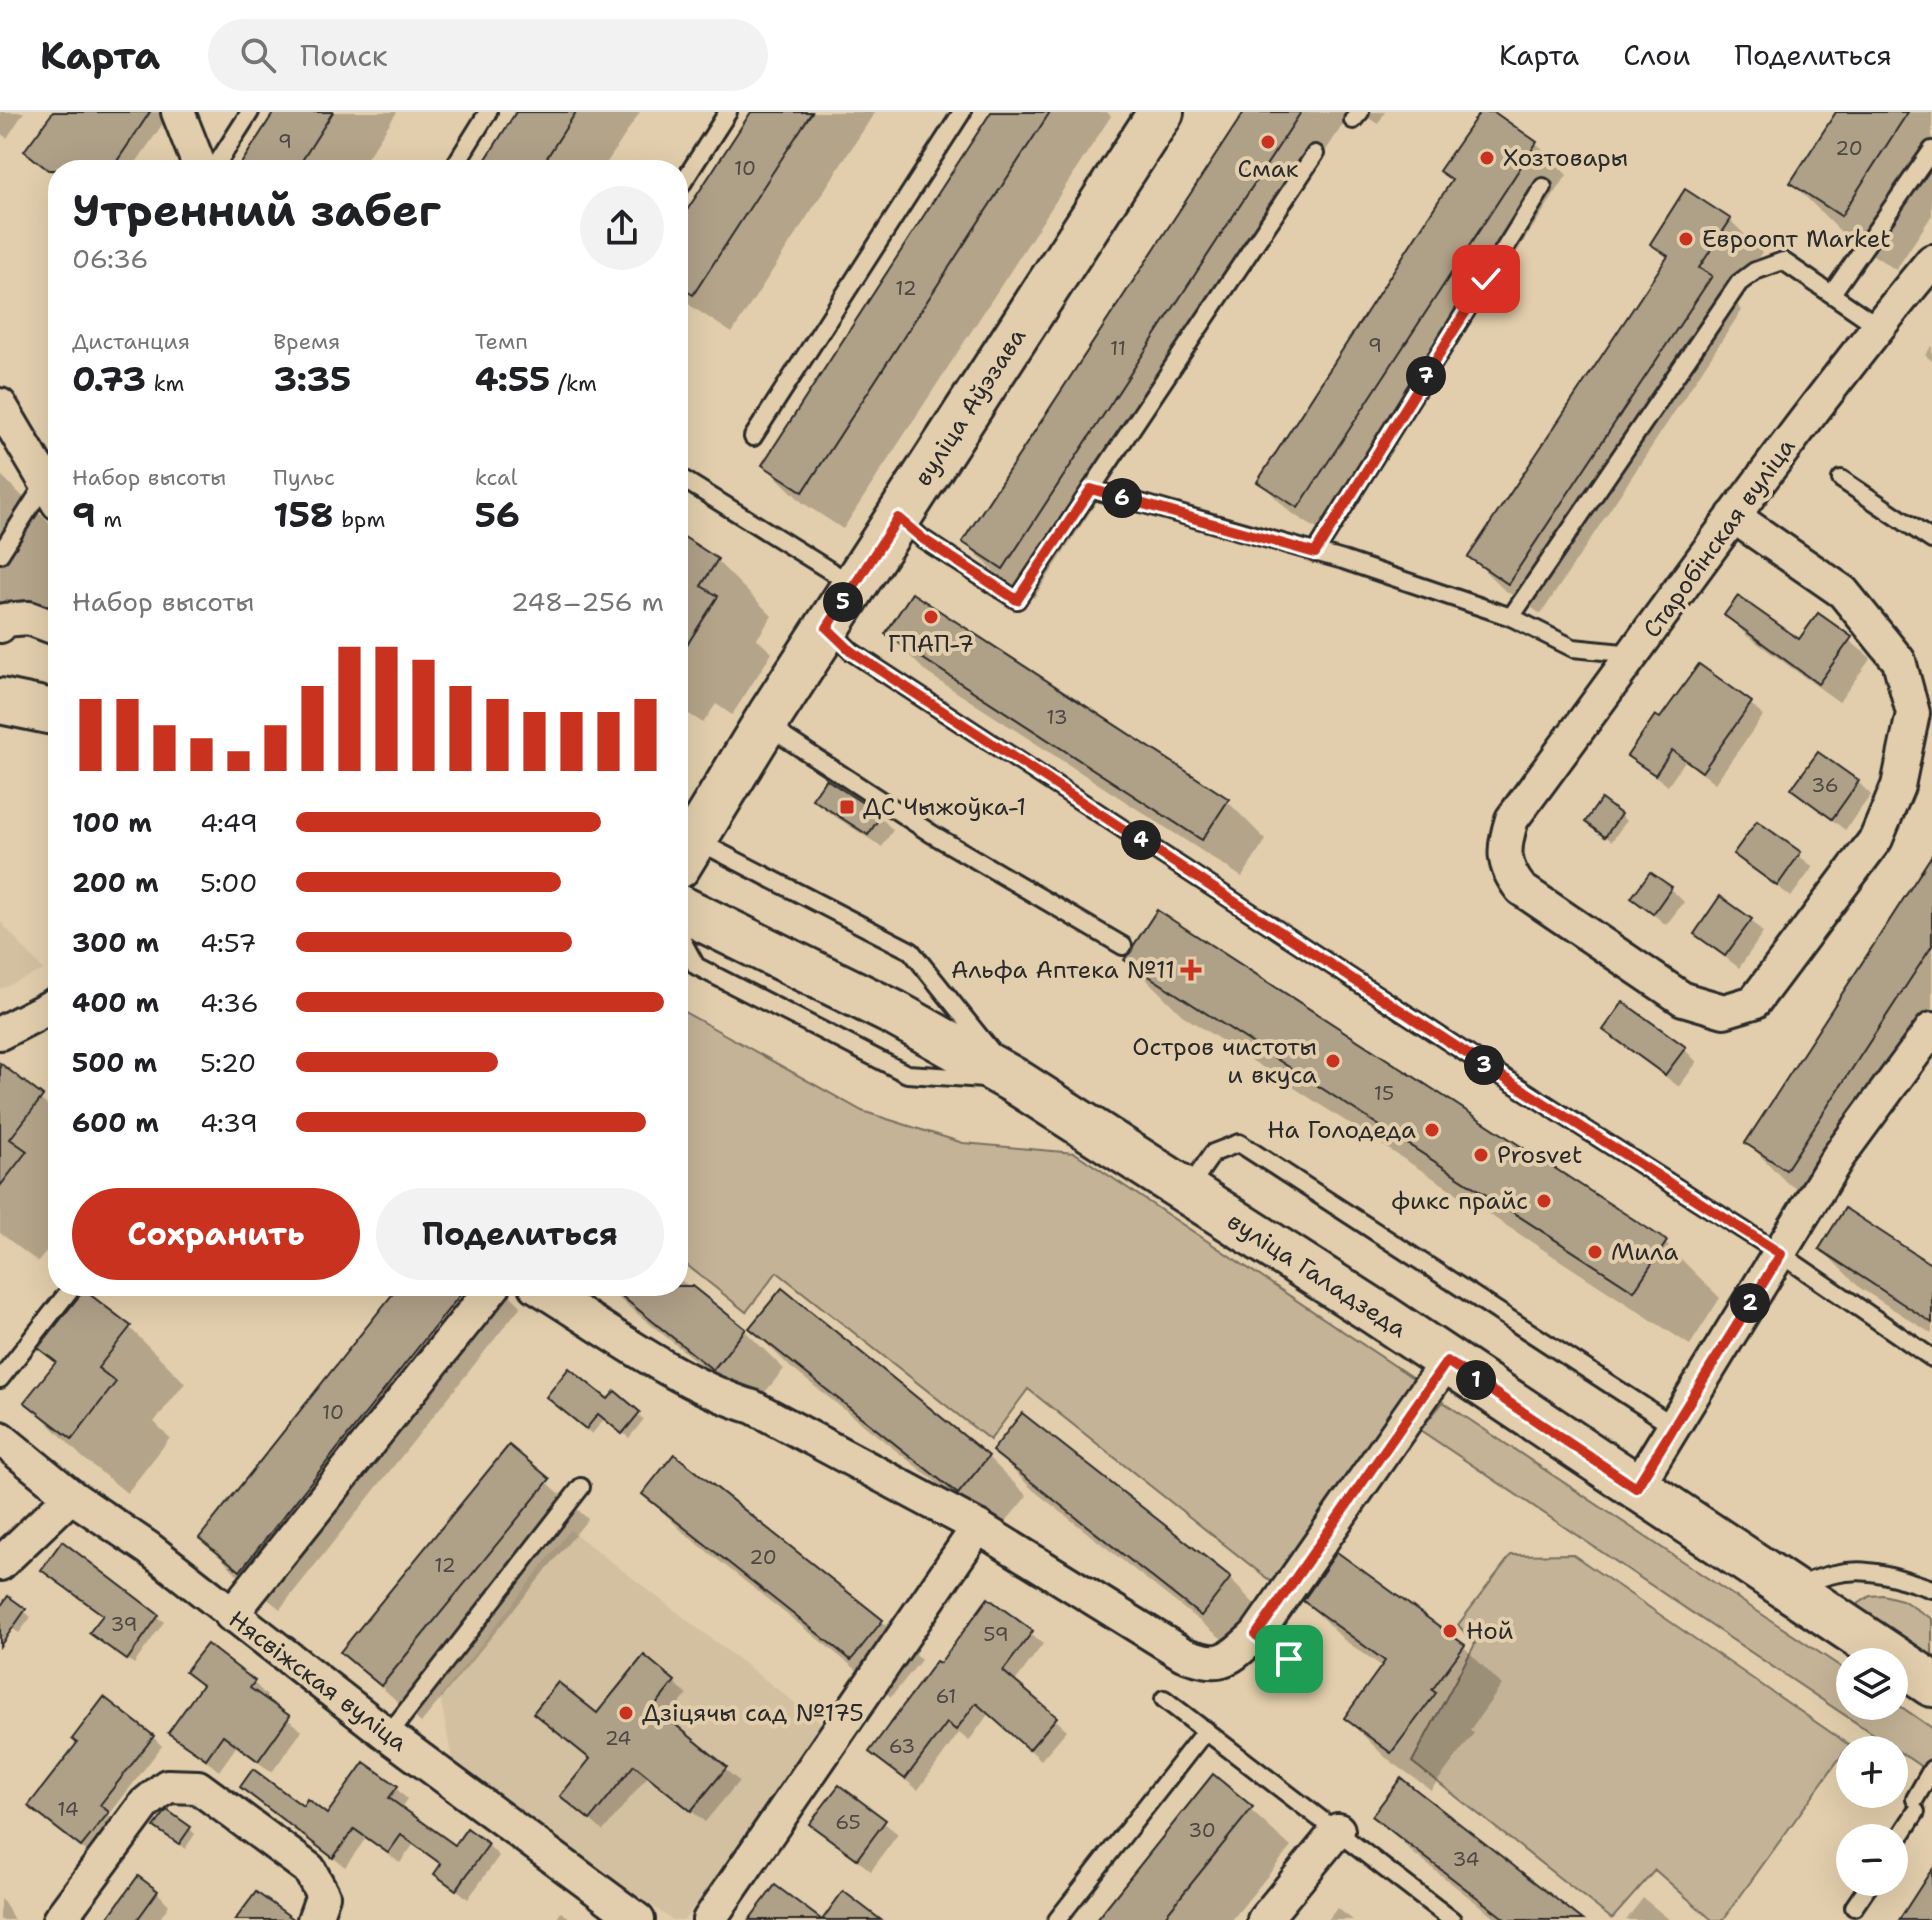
<!DOCTYPE html>
<html lang="ru">
<meta charset="utf-8">
<style>
body{margin:0;font-family:"Shantell Sans",sans-serif;background:#f2f2f2;color:#202124;height:100vh;display:flex;flex-direction:column;font-size:30px;white-space:nowrap}
*{box-sizing:border-box;margin:0}
p{font-size:26px;color:#757577}
.icon{flex:none;width:44px;height:44px;fill:none;stroke:currentColor;stroke-width:2;stroke-linecap:round;stroke-linejoin:round}
.map{position:relative;flex:1;overflow:hidden}
.details{position:absolute;left:48px;top:48px;width:640px;height:1136px;display:flex;flex-direction:column;background:#fff;border-radius:32px;box-shadow:0 8px 32px #0002}
.details>*{flex:none}
.fabs{position:absolute;left:1836px;top:1536px;display:grid;gap:16px}
.fabs a{display:grid;place-items:center;width:72px;height:72px;border-radius:50%;background:#fff;box-shadow:0 8px 32px #0002;font-size:40px}
.pin{position:absolute;display:grid;place-items:center;width:68px;height:68px;color:#fff;margin:-34px;border-radius:16px;box-shadow:0 4px 12px #0006}
.km{position:absolute;width:40px;height:40px;margin:-20px;border-radius:50%;background:#222;color:#fff;font-size:22px;line-height:40px;text-align:center}
.round{display:grid;place-items:center;flex:none;width:84px;height:84px;border-radius:42px;background:#f2f2f2}
.headline{display:flex;align-items:center;justify-content:space-between;height:136px;padding:0 24px}
h1{font-size:44px;font-weight:700;line-height:60px}
.metrics{display:grid;grid-template-columns:repeat(3,1fr);gap:12px;height:136px;padding:8px 24px}
.metrics div{display:grid;align-content:center}
.metrics b{font-size:34px;font-weight:700}
.metrics small{font-size:22px;font-weight:400}
.metrics p{font-size:22px}
.chart{height:224px;padding:16px 24px}
.chart p{display:flex;justify-content:space-between}
.chart svg{width:100%;height:144px;margin-top:8px;stroke:#c8321e;stroke-width:6}
.primary-button{display:flex;gap:16px;margin-top:auto;padding:16px 24px}
.primary-button a{flex:1;height:92px;border-radius:48px;background:#c8321e;color:#fff;font-size:32px;font-weight:700;line-height:92px;text-align:center}
.primary-button a+a{background:#f2f2f2;color:#202124}
ul{padding:0 24px;list-style:none;font-size:26px}
li{display:grid;grid-template-columns:128px 96px 1fr;align-items:center;height:60px}
li i{height:20px;border-radius:10px;background:#c8321e}
header{display:flex;align-items:center;gap:48px;box-sizing:border-box;height:112px;padding:0 40px;background:#fff;border-bottom:2px solid #e0e0e0}
header strong{font-size:38px}
nav{display:flex;gap:44px;margin-inline-start:auto;font-size:28px}
.search{width:560px;height:72px;background:#f2f2f2;display:flex;align-items:center;gap:20px;box-sizing:border-box;padding:0 28px;border-radius:44px;color:#757577;font-size:30px}
.map>svg:first-child{display:block}
</style>
<header>
<strong>Карта</strong>
<div class="search"><svg class="icon" aria-label="search" viewBox="0 0 24 24"><circle cx="10" cy="10" r="6"/><path d="M15 15l6 6"/></svg>Поиск</div>
<nav><a>Карта</a><a>Слои</a><a>Поделиться</a></nav>
</header>
<div class="map">
<svg width="1932" height="1808" viewBox="0 0 1932 1808">
<rect width="100%" height="100%" fill="#e2ceac"/>
<filter id="ink" filterUnits="userSpaceOnUse"><feTurbulence type="fractalNoise" baseFrequency=".0125" numOctaves="2"/><feDisplacementMap in="SourceGraphic" scale="16" xChannelSelector="R" yChannelSelector="G"/><feConvolveMatrix kernelMatrix="1 2 1 2 8 2 1 2 1" color-interpolation-filters="sRGB"/></filter>
<g filter="url(#ink)">
<g fill="#d3c0a1">
<polygon points="0,809 43,858 0,877"/>
<polygon points="570,1418 829,1617 684,1808 672,1808 453,1652 440,1585"/>
</g>
<g fill="#c4b397" stroke="#786f61" stroke-width="2">
<polygon points="679,897 862,999 963,1031 1075,1041 1416,1268 1273,1471 1028,1277 990,1328 777,1160 746,1200 678,1146"/>
<polygon points="1443,1290 1850,1561 1850,1594 1894,1594 1894,1590 1932,1616 1932,1644 1925,1657 1420,1318"/>
<polygon points="1572,1442 1849,1633 1723,1808 1712,1808 1655,1758 1612,1807 1412,1650 1475,1532 1458,1513 1511,1443"/>
<polygon points="1883,1483 1902,1488 1932,1507 1932,1549 1852,1496 1870,1484"/>
</g>
<g fill="#0003">
<polygon points="0,0 24,0 7,26 0,21"/>
<polygon points="64,0 166,0 169,3 131,58 58,58 58,66 26,39"/>
<polygon points="277,0 397,0 359,58 239,58"/>
<polygon points="519,0 640,0 602,58 481,58"/>
<polygon points="753,0 875,0 732,221 691,194 678,181 678,116"/>
<polygon points="993,0 1107,0 1111,4 843,417 803,391 764,353"/>
<polygon points="1247,0 1351,0 1034,486 995,460 964,430"/>
<polygon points="1359,0 1385,0 1378,12"/>
<polygon points="1482,0 1490,0 1536,31 1567,63 1330,425 1291,401 1260,370 1453,70 1442,59"/>
<polygon points="1838,0 1932,0 1932,103 1896,158 1847,126 1792,71"/>
<polygon points="1730,108 1762,140 1732,187 1742,198 1541,502 1503,477 1471,445 1668,147 1653,132"/>
<polygon points="1932,234 1932,249 1925,243"/>
<polygon points="0,362 58,420 58,486 39,517 0,504"/>
<polygon points="678,424 717,449 772,504 757,527 772,541 732,603 716,592 703,611 678,595"/>
<polygon points="1727,503 1800,530 1819,504 1871,546 1839,590 1746,523"/>
<polygon points="888,522 1227,689 1266,728 1242,765 927,561"/>
<polygon points="1751,592 1763,604 1715,671 1685,649 1668,674 1630,644 1660,609"/>
<polygon points="826,670 880,705 893,718 882,735 828,700 815,687"/>
<polygon points="1858,670 1871,683 1845,718 1794,677"/>
<polygon points="1620,703 1626,709 1612,729 1593,716"/>
<polygon points="1758,711 1813,755 1791,785 1736,742"/>
<polygon points="1932,747 1932,932 1826,1095 1786,1070 1748,1031"/>
<polygon points="1671,777 1684,790 1666,813 1634,786"/>
<polygon points="1751,808 1763,821 1739,856 1696,822"/>
<polygon points="1127,848 1665,1131 1720,1186 1690,1233 1182,903"/>
<polygon points="1605,918 1684,937 1697,950 1679,975"/>
<polygon points="0,954 58,1002 58,1125 38,1150 0,1121"/>
<polygon points="1821,1137 1932,1155 1932,1222 1860,1176"/>
<polygon points="678,1166 745,1219 784,1257 753,1295 603,1174 678,1174"/>
<polygon points="402,1174 501,1174 521,1194 280,1497 240,1465 201,1426"/>
<polygon points="84,1180 130,1216 185,1271 154,1310 170,1326 127,1381 82,1345 27,1290 57,1252 41,1236"/>
<polygon points="751,1216 988,1345 1027,1384 998,1419 790,1255"/>
<polygon points="608,1290 644,1307 629,1326 605,1306 592,1322 554,1291"/>
<polygon points="1022,1303 1230,1467 1268,1506 1240,1541 1033,1378 994,1339"/>
<polygon points="509,1336 588,1407 421,1611 342,1539"/>
<polygon points="645,1382 882,1509 921,1548 891,1585 684,1421"/>
<polygon points="63,1432 164,1510 134,1552 98,1526 104,1503"/>
<polygon points="9,1487 31,1505 19,1521 0,1507 0,1499"/>
<polygon points="988,1489 1043,1532 1014,1571 1067,1618 1041,1648 989,1601 969,1629 959,1621 918,1678 871,1640"/>
<polygon points="1305,1489 1463,1534 1502,1573 1470,1618 1474,1621 1431,1678 1385,1645 1346,1606 1383,1555 1344,1528"/>
<polygon points="207,1534 254,1571 267,1584 264,1588 302,1619 272,1660 236,1635 219,1659 171,1621 203,1575 187,1560"/>
<polygon points="674,1570 687,1583 666,1608 739,1669 705,1710 648,1664 603,1719 563,1684 591,1648 536,1601 597,1604"/>
<polygon points="153,1625 162,1634 109,1703 116,1711 91,1743 40,1703"/>
<polygon points="1214,1665 1291,1735 1232,1808 1098,1808"/>
<polygon points="242,1674 327,1705 396,1676 407,1687 400,1697 455,1736 488,1733 499,1744 468,1787 437,1761 442,1754 413,1733 400,1751 366,1726 345,1755"/>
<polygon points="839,1675 898,1722 871,1759 812,1712"/>
<polygon points="1375,1703 1579,1808 1498,1808 1414,1742"/>
<polygon points="190,1717 195,1722 185,1737 163,1720"/>
<polygon points="157,1780 169,1793 159,1808 108,1808"/>
<polygon points="0,1786 4,1790 14,1808 0,1808"/>
<polygon points="1643,1786 1670,1808 1626,1808"/>
<polygon points="1337,1796 1353,1808 1328,1808"/>
<polygon points="561,1800 573,1808 556,1808"/>
</g>
<g fill="#afa088" stroke="#2b2b2b" stroke-width="2">
<polygon points="53,0 150,0 111,58 48,58 24,39"/>
<polygon points="274,0 333,0 296,58 237,58"/>
<polygon points="516,0 576,0 539,58 479,58"/>
<polygon points="751,0 812,0 693,183 678,174 678,112"/>
<polygon points="991,0 1050,0 803,380 762,353"/>
<polygon points="1244,0 1301,0 1003,457 962,430"/>
<polygon points="1480,0 1494,0 1537,30 1298,396 1257,370 1452,68 1439,59"/>
<polygon points="1836,0 1908,0 1841,104 1790,71"/>
<polygon points="1685,77 1731,107 1699,156 1712,164 1508,472 1468,445 1668,144 1650,132"/>
<polygon points="678,421 718,447 701,474 718,484 678,547"/>
<polygon points="912,481 1229,687 1202,728 885,522"/>
<polygon points="1738,484 1799,527 1818,501 1852,525 1818,572 1724,503"/>
<polygon points="1699,552 1752,590 1702,660 1672,638 1655,663 1627,644 1655,603 1660,606"/>
<polygon points="1818,640 1859,669 1832,707 1791,677"/>
<polygon points="826,667 881,703 868,723 812,687"/>
<polygon points="1601,687 1621,702 1605,725 1585,710"/>
<polygon points="1757,709 1801,740 1777,774 1733,742"/>
<polygon points="1932,743 1932,834 1786,1058 1745,1031"/>
<polygon points="1650,760 1672,775 1653,802 1631,786"/>
<polygon points="1720,784 1752,807 1725,844 1694,822"/>
<polygon points="1157,798 1667,1129 1634,1179 1124,848"/>
<polygon points="1623,890 1686,935 1665,963 1603,918"/>
<polygon points="0,951 43,984 10,1027 27,1039 0,1074"/>
<polygon points="1845,1096 1932,1153 1932,1211 1819,1137"/>
<polygon points="399,1174 467,1174 240,1459 199,1426"/>
<polygon points="609,1174 692,1174 746,1217 713,1258"/>
<polygon points="782,1176 989,1344 958,1382 749,1216"/>
<polygon points="84,1178 131,1214 98,1256 116,1270 72,1327 24,1290 56,1250 38,1236"/>
<polygon points="569,1256 608,1287 615,1279 640,1300 622,1322 598,1302 586,1317 546,1285"/>
<polygon points="1022,1301 1231,1465 1201,1504 992,1339"/>
<polygon points="509,1333 550,1367 381,1574 340,1540"/>
<polygon points="674,1342 883,1508 851,1548 642,1382"/>
<polygon points="62,1429 159,1503 127,1548 89,1521 103,1503 41,1458"/>
<polygon points="1337,1440 1465,1533 1432,1578 1436,1581 1391,1641 1344,1606 1385,1549 1303,1489"/>
<polygon points="8,1484 26,1497 0,1534 0,1495"/>
<polygon points="988,1486 1033,1519 1003,1559 1057,1605 1029,1638 976,1591 956,1618 947,1611 905,1667 869,1640 936,1549 940,1551"/>
<polygon points="207,1532 255,1569 250,1576 290,1604 258,1649 223,1623 206,1647 168,1621 202,1573 185,1560"/>
<polygon points="644,1543 675,1569 654,1595 727,1655 691,1699 634,1653 590,1708 560,1684 590,1647 533,1601 558,1570 597,1601"/>
<polygon points="104,1585 154,1624 100,1693 109,1700 81,1735 28,1694 77,1631 72,1627"/>
<polygon points="364,1650 398,1674 389,1686 455,1733 467,1716 489,1732 456,1778 434,1762 441,1752 401,1723 388,1741 354,1717 333,1746 240,1675 253,1657 303,1694 307,1687 327,1702"/>
<polygon points="1213,1662 1253,1695 1162,1808 1096,1808"/>
<polygon points="1401,1666 1583,1808 1506,1808 1497,1801 1372,1704"/>
<polygon points="839,1673 886,1708 857,1747 809,1712"/>
<polygon points="167,1698 191,1715 179,1732 154,1715"/>
<polygon points="1932,1757 1932,1808 1899,1808"/>
<polygon points="138,1764 158,1779 137,1808 106,1808"/>
<polygon points="775,1773 822,1808 749,1808"/>
<polygon points="843,1779 881,1808 822,1808"/>
<polygon points="256,1780 295,1808 235,1808"/>
</g>
<g fill="none" stroke-linecap="round" stroke-linejoin="round">
<g stroke="#2b2b2b" stroke-width="22">
<g id="lane">
<polyline points="1353,8 1360,0"/>
<polyline points="213,58 250,0"/>
<polyline points="452,58 488,0"/>
<polyline points="678,78 728,0"/>
<polyline points="1833,180 1932,38"/>
<polyline points="753,325 962,0"/>
<polyline points="678,364 853,473"/>
<polyline points="1841,367 1932,428"/>
<polyline points="1091,377 1343,448 1511,505 1573,536 1633,542"/>
<polyline points="900,407 923,427 1017,488 1315,42"/>
<polyline points="1315,441 1543,75"/>
<polyline points="0,442 58,351"/>
<polyline points="1511,505 1739,171 1755,159 1783,149 1878,214"/>
<polyline points="829,518 852,540 1489,956 1781,1142 1932,1246"/>
<polyline points="774,607 784,625 932,722 1123,834"/>
<polyline points="694,727 911,839 992,940"/>
<polyline points="678,821 696,854 907,962 985,967"/>
<polyline points="1188,1077 1213,1041 1239,1031 1674,1314"/>
<polyline points="0,1267 73,1174"/>
<path d="M 1795,1475 C 1854,1451 1873,1457 1932,1477"/>
<polyline points="1256,1523 1289,1547"/>
<polyline points="1164,1587 1452,1808"/>
<polyline points="388,1623 581,1375"/>
<polyline points="1915,1687 1932,1657"/>
<polyline points="1894,1734 1916,1700"/>
<polyline points="1854,1795 1871,1770"/>
<polyline points="1057,1808 1206,1618"/>
</g>
</g>
<g stroke="#2b2b2b" stroke-width="38">
<g id="street">
<polyline points="178,0 201,58"/>
<polyline points="0,293 58,391"/>
<path d="M 1733,404 L 1843,480 L 1899,549 L 1913,601 L 1898,674 L 1876,727 L 1754,890 L 1724,899 L 1683,887 L 1521,777 C 1501,752 1503,736 1512,707 C 1651,520 1783,328 1932,149"/>
<polyline points="0,514 4,508 29,506 58,517"/>
<polyline points="0,921 58,891"/>
<path d="M 536,1174 C 603,1215 678,1272 753,1295 L 978,1415 L 1183,1542 C 1222,1556 1226,1550 1256,1523 L 1447,1249"/>
<polyline points="0,1326 71,1384 148,1436 388,1623 638,1808"/>
<polyline points="1636,1376 1838,1045 1932,917"/>
<polyline points="0,1452 71,1384"/>
<polyline points="231,1503 494,1174"/>
<polyline points="59,1808 145,1692 167,1674 198,1675 309,1757 323,1783 314,1808"/>
<polyline points="709,1808 978,1415"/>
<polyline points="1264,1808 1338,1718"/>
</g>
</g>
<g stroke="#2b2b2b" stroke-width="50">
<g id="secondary">
<polyline points="0,589 58,601"/>
<polyline points="678,754 771,602 1161,0"/>
<polyline points="678,795 894,901 1015,969 1375,1200 1932,1572"/>
</g>
</g>
<use href="#lane" stroke="#e2ceac" stroke-width="16"/>
<use href="#street" stroke="#e2ceac" stroke-width="32"/>
<use href="#secondary" stroke="#e2ceac" stroke-width="44"/>
</g>
</g>
<g fill="none" stroke-linecap="round" stroke-linejoin="round" filter="url(#ink)">
<g stroke="#fff" stroke-width="16">
<polyline id="route" points="1289,1547 1256,1523 1447,1249 1636,1376 1781,1142 1489,956 852,540 827,516 898,406 923,427 1017,488 1091,377 1315,441 1486,167"/>
</g>
<use href="#route" stroke="#c8321e" stroke-width="10"/>
</g>
<g fill="#c8321e" stroke="#e2ceac" stroke-width="3">
<circle cx="1268" cy="30" r="8"/>
<circle cx="1487" cy="46" r="8"/>
<circle cx="1686" cy="127" r="8"/>
<circle cx="931" cy="505" r="8"/>
<rect x="839" y="687" width="16" height="16" rx="4"/>
<path d="M1187 846h8v8h8v8h-8v8h-8v-8h-8v-8h8z"/>
<circle cx="1333" cy="949" r="8"/>
<circle cx="1432" cy="1018" r="8"/>
<circle cx="1481" cy="1043" r="8"/>
<circle cx="1544" cy="1089" r="8"/>
<circle cx="1595" cy="1140" r="8"/>
<circle cx="1450" cy="1519" r="8"/>
<circle cx="626" cy="1601" r="8"/>
</g>
<g text-anchor="middle" stroke-width="8" stroke-linejoin="round" paint-order="stroke">
<g font-size="20" fill="#4c4842">
<text x="285" y="36">9</text>
<text x="1849" y="43">20</text>
<text x="745" y="63">10</text>
<text x="906" y="183">12</text>
<text x="1375" y="240">9</text>
<text x="1118" y="243">11</text>
<text x="1057" y="612">13</text>
<text x="1825" y="680">36</text>
<text x="1384" y="988">15</text>
<text x="333" y="1307">10</text>
<text x="763" y="1452">20</text>
<text x="445" y="1460">12</text>
<text x="124" y="1519">39</text>
<text x="996" y="1529">59</text>
<text x="946" y="1591">61</text>
<text x="618" y="1633">24</text>
<text x="902" y="1641">63</text>
<text x="68" y="1704">14</text>
<text x="848" y="1717">65</text>
<text x="1202" y="1725">30</text>
<text x="1466" y="1754">34</text>
</g>
<g font-size="24" fill="#2b2b2b" stroke="#e2ceac" text-anchor="start">
<text x="1503" y="54">Хозтовары</text>
<text x="1268" y="65" text-anchor="middle">Смак</text>
<text x="1702" y="135">Евроопт Market</text>
<text x="931" y="540" text-anchor="middle">ГПАП-7</text>
<text x="863" y="703">ДС Чыжоўка-1</text>
<text x="1175" y="866" text-anchor="end">Альфа Аптека №11</text>
<text x="1317" y="943" text-anchor="end">Остров чистоты<tspan x="1317" dy="28">и вкуса</tspan></text>
<text x="1416" y="1026" text-anchor="end">На Голодеда</text>
<text x="1497" y="1051">Prosvet</text>
<text x="1528" y="1097" text-anchor="end">фикс прайс</text>
<text x="1611" y="1148">Мила</text>
<text x="1466" y="1527">Ной</text>
<text x="642" y="1609">Дзіцячы сад №175</text>
</g>
<g font-size="24" fill="#2b2b2b" stroke="#e2ceac">
<text transform="translate(970 295) rotate(-57)" y="8">вуліца Аўэзава</text>
<text transform="translate(1719 426) rotate(-54)" y="8">Старобінская вуліца</text>
<text transform="translate(1317 1163) rotate(33)" y="8">вуліца Галадзеда</text>
<text transform="translate(318 1569) rotate(37)" y="8">Нясвіжская вуліца</text>
</g>
</g>
</svg>
<div class="fabs">
<a><svg class="icon" aria-label="layers" viewBox="0 0 24 24"><path d="M12 4l9 5-9 5-9-5zM3 14l9 5 9-5"/></svg></a>
<a>+</a>
<a>−</a>
</div>
<div class="pin" style="left:1289px;top:1547px;background:#1e9e55"><svg class="icon" aria-label="arrive" viewBox="0 0 24 24"><path d="M6 21V4h12l-3 4 3 4H6"/></svg></div>
<div class="pin" style="left:1486px;top:167px;background:#d93025"><svg class="icon" aria-label="check" viewBox="0 0 24 24"><path d="M5 12l5 5 9-10"/></svg></div>
<b class="km" style="left:1476px;top:1268px">1</b>
<b class="km" style="left:1750px;top:1191px">2</b>
<b class="km" style="left:1484px;top:953px">3</b>
<b class="km" style="left:1141px;top:728px">4</b>
<b class="km" style="left:843px;top:490px">5</b>
<b class="km" style="left:1122px;top:386px">6</b>
<b class="km" style="left:1426px;top:264px">7</b>
<section class="details">
<div class="headline"><div><h1>Утренний забег</h1><p>06:36</p></div><a class="round"><svg class="icon" aria-label="share" viewBox="0 0 24 24"><path d="M12 15V3M7 8l5-5 5 5M5 13v7h14v-7"/></svg></a></div>
<div class="metrics">
<div><p>Дистанция</p><b>0.73<small> km</small></b></div>
<div><p>Время</p><b>3:35</b></div>
<div><p>Темп</p><b>4:55<small> /km</small></b></div>
</div>
<div class="metrics">
<div><p>Набор высоты</p><b>9<small> m</small></b></div>
<div><p>Пульс</p><b>158<small> bpm</small></b></div>
<div><p>kcal</p><b>56</b></div>
</div>
<div class="chart"><p><span>Набор высоты</span>248–256 m</p>
<svg viewBox="0 0 160 44" preserveAspectRatio="none"><path d="M5 44V22M15 44V22M25 44V30M35 44V34M45 44V38M55 44V30M65 44V18M75 44V6M85 44V6M95 44V10M105 44V18M115 44V22M125 44V26M135 44V26M145 44V26M155 44V22"/></svg>
</div>
<ul>
<li><b>100 m</b>4:49<i style="width:83%"></i></li>
<li><b>200 m</b>5:00<i style="width:72%"></i></li>
<li><b>300 m</b>4:57<i style="width:75%"></i></li>
<li><b>400 m</b>4:36<i style="width:100%"></i></li>
<li><b>500 m</b>5:20<i style="width:55%"></i></li>
<li><b>600 m</b>4:39<i style="width:95%"></i></li>
</ul>
<div class="primary-button"><a>Сохранить</a><a>Поделиться</a></div>
</section>
</div>
